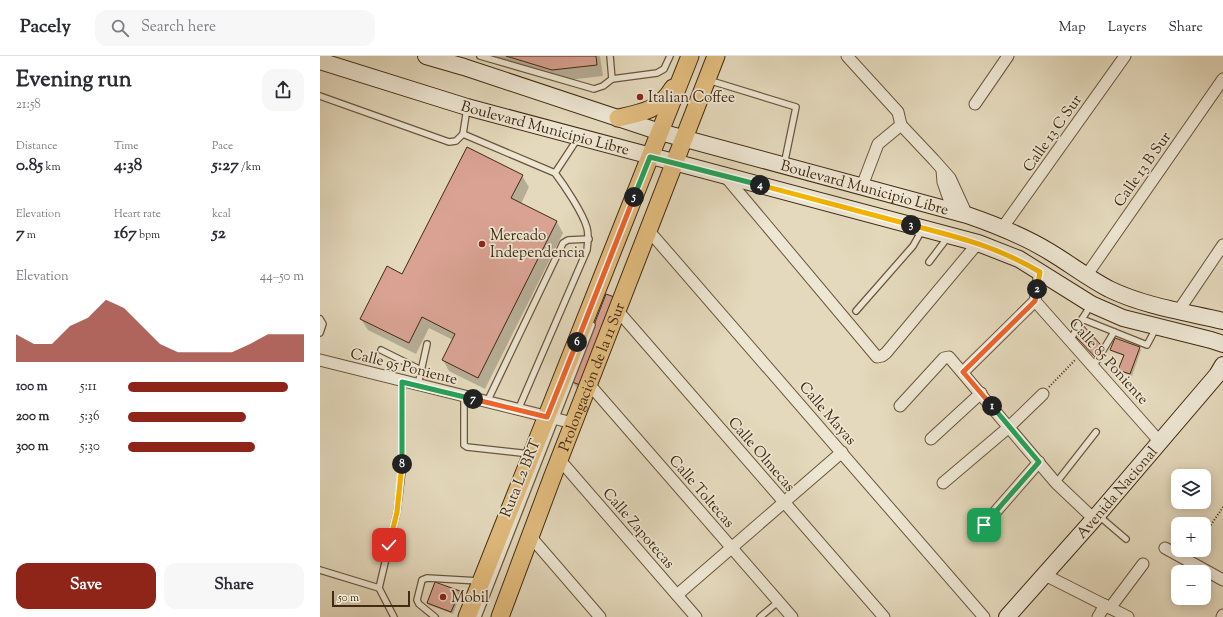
<!DOCTYPE html>
<meta charset="utf-8">
<style>
body{margin:0;font-family:"Sorts Mill Goudy",serif;background:#f7f7f7;color:#2b2b33;height:100vh;display:flex;flex-direction:column;font-size:15px;white-space:nowrap}
*{box-sizing:border-box;margin:0}
p{font-size:13px;color:#7c7c81}
.icon{flex:none;width:22px;height:22px;fill:none;stroke:currentColor;stroke-width:2;stroke-linecap:round;stroke-linejoin:round}
.map{position:relative;flex:1;overflow:hidden}
.panel{display:flex;flex-direction:column;background:#fff;width:320px}
.panel>*{flex:none}
.fabs{position:absolute;left:851px;top:413px;display:grid;gap:8px}
.fabs a{display:grid;place-items:center;width:40px;height:40px;border-radius:8px;background:#fff;box-shadow:0 2px 10px #0003;font-size:20px}
.scale{position:absolute;left:12px;bottom:10px;width:78px;box-sizing:border-box;padding-left:4px;border:2px solid #422a13;border-top:0;font-size:11px;line-height:14px;white-space:nowrap;color:#422a13;-webkit-text-stroke:3px #ede6d3;paint-order:stroke}
.pin{position:absolute;display:grid;place-items:center;width:34px;height:34px;color:#fff;margin:-17px;border-radius:8px;box-shadow:0 2px 6px #0006}
.km{position:absolute;width:20px;height:20px;margin:-10px;border-radius:50%;background:#222;color:#fff;font-size:11px;line-height:20px;text-align:center}
.round{display:grid;place-items:center;flex:none;width:42px;height:42px;border-radius:12px;background:#f7f7f7}
.overview{display:flex;align-items:center;justify-content:space-between;height:68px;padding:0 16px}
h1{font-size:22px;font-weight:800;line-height:30px}
.figures{display:grid;grid-template-columns:repeat(3,1fr);gap:6px;height:68px;padding:4px 16px}
.figures div{display:grid;align-content:center}
.figures b{font-size:17px;font-weight:800}
.figures small{font-size:11px;font-weight:400}
.figures p{font-size:11px}
.chart{height:112px;padding:8px 16px}
.chart p{display:flex;justify-content:space-between}
.chart svg{width:100%;height:72px;margin-top:4px;fill:#8f2418;opacity:.7}
.primary-button{display:flex;gap:8px;margin-top:auto;padding:8px 16px}
.primary-button a{flex:1;height:46px;border-radius:12px;background:#8f2418;color:#fff;font-size:16px;font-weight:800;line-height:46px;text-align:center}
.primary-button a+a{background:#f7f7f7;color:#2b2b33}
ul{padding:0 16px;list-style:none;font-size:13px}
li{display:grid;grid-template-columns:64px 48px 1fr;align-items:center;height:30px}
li i{height:10px;border-radius:5px;background:#8f2418}
header{display:flex;align-items:center;gap:24px;box-sizing:border-box;height:56px;padding:0 20px;background:#fff;border-bottom:1px solid #e1e1e2}
header strong{font-size:19px}
nav{display:flex;gap:22px;margin-inline-start:auto;font-size:14px}
.search{width:280px;height:36px;background:#f7f7f7;display:flex;align-items:center;gap:10px;box-sizing:border-box;padding:0 14px;border-radius:12px;color:#7c7c81;font-size:15px}
main{display:flex;flex:1;min-height:0}
.map>svg:first-child{display:block}
</style>
<header>
<strong>Pacely</strong>
<div class="search"><svg class="icon" aria-label="search" viewBox="0 0 24 24"><circle cx="10" cy="10" r="6"/><path d="M15 15l6 6"/></svg>Search here</div>
<nav><a>Map</a><a>Layers</a><a>Share</a></nav>
</header>
<main>
<section class="panel">
<div class="overview"><div><h1>Evening run</h1><p>21:58</p></div><a class="round"><svg class="icon" aria-label="share" viewBox="0 0 24 24"><path d="M12 15V3M7 8l5-5 5 5M5 13v7h14v-7"/></svg></a></div>
<div class="figures">
<div><p>Distance</p><b>0.85<small> km</small></b></div>
<div><p>Time</p><b>4:38</b></div>
<div><p>Pace</p><b>5:27<small> /km</small></b></div>
</div>
<div class="figures">
<div><p>Elevation</p><b>7<small> m</small></b></div>
<div><p>Heart rate</p><b>167<small> bpm</small></b></div>
<div><p>kcal</p><b>52</b></div>
</div>
<div class="chart"><p><span>Elevation</span>44–50 m</p>
<svg viewBox="0 0 160 44" preserveAspectRatio="none"><path d="M0 44V27L10 33L20 33L30 22L40 17L50 6L60 11L70 22L80 33L90 38L100 38L110 38L120 38L130 33L140 27L150 27L160 27V44z"/></svg>
</div>
<ul>
<li><b>100 m</b>5:11<i style="width:91%"></i></li>
<li><b>200 m</b>5:36<i style="width:67%"></i></li>
<li><b>300 m</b>5:30<i style="width:72%"></i></li>
</ul>
<div class="primary-button"><a>Save</a><a>Share</a></div>
</section>
<div class="map">
<svg width="903" height="561" viewBox="0 0 903 561">
<rect width="100%" height="100%" fill="#e4d9bc"/>
<filter id="stains"><feTurbulence type="fractalNoise" baseFrequency=".005" numOctaves="4"/><feColorMatrix values="0 0 0 0 .2 0 0 0 0 .09 0 0 0 0 .02 0 0 0 .5 -.17"/></filter>
<radialGradient id="worn" r=".72"><stop offset=".6" stop-color="#630" stop-opacity="0"/><stop offset="1" stop-color="#630" stop-opacity=".3"/></radialGradient>
<g fill="#0003">
<polygon points="157,0 280,0 283,20 239,25"/>
<polygon points="202,120 209,131 201,148 237,166 243,177 165,333 129,315 123,304 133,284 109,272 96,298 48,274 41,263 83,219"/>
<polygon points="287,239 258,334 253,326"/>
<polygon points="819,291 821,294 812,320 801,316 799,314 804,300 793,296 791,294"/>
<polygon points="139,536 140,539 133,558 109,549 108,547"/>
</g>
<g fill="#d9a292" stroke="#422a13">
<polygon points="186,0 276,0 277,9 232,14"/>
<polygon points="147,91 203,119 191,142 237,165 158,322 122,304 135,278 102,261 89,287 40,263 67,210 82,218"/>
<polygon points="286,238 297,242 263,330 252,326"/>
<polygon points="761,267 781,289 777,303 756,281"/>
<polygon points="795,282 820,291 810,318 798,314 804,299 790,294"/>
<polygon points="115,526 140,535 131,556 107,547"/>
</g>
<g fill="none" stroke-linecap="round" stroke-linejoin="round">
<g stroke="#6a563d" stroke-width="8">
<g id="service">
<polyline points="160,0 274,33 283,30 292,23"/>
<polyline points="290,0 292,23 337,17 344,13 350,0"/>
<polyline points="388,24 476,51 464,109"/>
<path d="M 0,40 L 129,86 L 136,85 L 143,78 L 235,117 C 244,129 263,157 267,172 C 269,179 268,186 267,194 L 198,354"/>
<polyline points="143,78 147,52"/>
<polyline points="235,117 258,82"/>
<polyline points="609,206 628,181"/>
<polyline points="536,255 593,190 602,174"/>
<polyline points="0,263 3,268 0,277"/>
<polyline points="762,263 827,289 836,272"/>
<polyline points="750,285 762,263 771,249"/>
<polyline points="61,294 101,314"/>
<polyline points="773,311 794,276"/>
<polyline points="98,329 107,288"/>
<polyline points="144,341 144,389 147,391 210,398"/>
<polyline points="167,346 243,187 248,184 269,183"/>
<polyline points="736,427 776,376"/>
<polyline points="779,460 806,483"/>
<polyline points="0,514 59,532"/>
<polyline points="74,561 59,532 77,456 82,415 82,326"/>
<polyline points="115,561 99,548 97,544 102,524 107,522 159,525"/>
<polyline points="158,561 272,269"/>
<polyline points="440,561 458,546"/>
</g>
</g>
<g stroke="#6a563d" stroke-width="13">
<g id="minor">
<polyline points="527,0 578,56 581,69 614,104 630,122 647,159"/>
<polyline points="655,48 688,0"/>
<polyline points="622,114 623,126 633,155"/>
<polyline points="405,120 557,301 562,300 566,297 658,187"/>
<polyline points="542,130 558,88 581,69"/>
<polyline points="683,171 805,0"/>
<polyline points="329,175 664,561"/>
<polyline points="766,220 903,23"/>
<polyline points="715,245 840,386"/>
<polyline points="859,254 903,189"/>
<polyline points="298,255 564,561"/>
<polyline points="0,304 253,367"/>
<polyline points="643,316 715,245 720,216"/>
<polyline points="269,328 472,561"/>
<polyline points="580,350 624,302 629,301 736,427 774,463"/>
<polyline points="611,383 661,337"/>
<polyline points="239,403 376,561"/>
<polyline points="623,427 689,371 723,338"/>
<polyline points="664,469 719,406"/>
<polyline points="210,480 280,561"/>
<polyline points="845,492 903,524"/>
<polyline points="725,519 808,561"/>
<polyline points="357,539 522,396"/>
<polyline points="790,552 823,508"/>
<polyline points="778,561 785,549"/>
<polyline points="902,561 903,559"/>
</g>
</g>
<g stroke="#422a13" stroke-width="18">
<g id="secondary">
<path id="s1" d="M 106,0 L 144,11 L 340,76 L 647,159 C 676,169 704,180 730,196 C 750,208 768,222 789,233 C 824,250 865,256 903,265"/>
<path id="s2" d="M 0,5 L 147,51 L 658,187 L 699,203 L 771,248 L 803,262 L 891,284 L 903,288"/>
<path id="s3" d="M 687,561 L 774,463 L 897,319 L 903,309"/>
</g>
</g>
<g stroke="#422a13" stroke-width="19">
<g id="primary">
<path d="M 298,62 C 321,57 340,54 353,32"/>
<polyline points="147,561 370,0"/>
<path id="s4" d="M 180,561 L 232,422 L 396,0"/>
</g>
</g>
<g stroke="#422a13" stroke-width="2" stroke-dasharray="1 2" stroke-linecap="butt">
<polyline points="729,331 755,304"/>
<polyline points="884,479 903,451"/>
</g>
<use href="#service" stroke="#ede6d3" stroke-width="5.5"/>
<use href="#minor" stroke="#ede6d3" stroke-width="11"/>
<use href="#secondary" stroke="#ede6d3" stroke-width="16"/>
<use href="#primary" stroke="#e2bc7e" stroke-width="17"/>
</g>
<g fill="none" stroke-linecap="round" stroke-linejoin="round">
<g stroke="#fff" stroke-width="8">
<polyline id="split-1" points="664,469 719,406 672,350"/>
</g>
<g stroke="#fff" stroke-width="8">
<polyline id="split-2" points="672,350 643,316 715,245 717,233"/>
</g>
<g stroke="#fff" stroke-width="8">
<path id="split-3" d="M 591,169 C 638,181 678,191 720,216 L 717,233"/>
</g>
<g stroke="#fff" stroke-width="8">
<polyline id="split-4" points="440,129 591,169"/>
</g>
<g stroke="#fff" stroke-width="8">
<polyline id="split-5" points="314,141 330,101 440,129"/>
</g>
<g stroke="#fff" stroke-width="8">
<polyline id="split-6" points="257,286 314,141"/>
</g>
<g stroke="#fff" stroke-width="8">
<polyline id="split-7" points="153,343 227,361 257,286"/>
</g>
<g stroke="#fff" stroke-width="8">
<polyline id="split-8" points="82,408 82,326 153,343"/>
</g>
<g stroke="#fff" stroke-width="8">
<polyline id="split-9" points="69,489 77,456 82,408"/>
</g>
<use href="#split-1" stroke="#22a559" stroke-width="5"/>
<use href="#split-2" stroke="#f0652b" stroke-width="5"/>
<use href="#split-3" stroke="#f5b400" stroke-width="5"/>
<use href="#split-4" stroke="#f5b400" stroke-width="5"/>
<use href="#split-5" stroke="#22a559" stroke-width="5"/>
<use href="#split-6" stroke="#f0652b" stroke-width="5"/>
<use href="#split-7" stroke="#f0652b" stroke-width="5"/>
<use href="#split-8" stroke="#22a559" stroke-width="5"/>
<use href="#split-9" stroke="#f5b400" stroke-width="5"/>
</g>
<g fill="#8f2418" stroke="#ede6d3" stroke-width="1.5">
<circle cx="320" cy="41" r="4"/>
<circle cx="162" cy="188" r="4"/>
<circle cx="123" cy="541" r="4"/>
</g>
<g text-anchor="middle" stroke-width="3.5" stroke-linejoin="round" paint-order="stroke">
<g font-size="15" fill="#422a13" stroke="#ede6d3" text-anchor="start">
<text x="328" y="46">Italian Coffee</text>
<text x="170" y="184">Mercado<tspan x="170" dy="17">Independencia</tspan></text>
<text x="131" y="546">Mobil</text>
</g>
<g font-size="15" fill="#422a13" stroke="#ede6d3">
<text dy="5" stroke="none"><textPath href="#s2" startOffset="235">Boulevard Municipio Libre</textPath></text>
<text transform="translate(732 77) rotate(-55)" y="5">Calle 13 C Sur</text>
<text transform="translate(822 113) rotate(-55)" y="5">Calle 13 B Sur</text>
<text dy="5" stroke="none"><textPath href="#s1" startOffset="458">Boulevard Municipio Libre</textPath></text>
<text transform="translate(789 305) rotate(48)" y="5">Calle 85 Poniente</text>
<text transform="translate(84 310) rotate(14)" y="5">Calle 95 Poniente</text>
<text dy="5" stroke="none"><textPath href="#s4" startOffset="257">Prolongación de la 11 Sur</textPath></text>
<text transform="translate(508 357) rotate(49)" y="5">Calle Mayas</text>
<text transform="translate(442 398) rotate(49)" y="5">Calle Olmecas</text>
<text transform="translate(200 422) rotate(-68)" y="5">Ruta L2 BRT</text>
<text transform="translate(382 435) rotate(49)" y="5">Calle Toltecas</text>
<text dy="5" stroke="none"><textPath href="#s3" startOffset="166">Avenida Nacional</textPath></text>
<text transform="translate(319 472) rotate(49)" y="5">Calle Zapotecas</text>
</g>
</g>
<rect width="100%" height="100%" filter="url(#stains)"/>
<rect width="100%" height="100%" fill="url(#worn)"/>
</svg>
<div class="fabs">
<a><svg class="icon" aria-label="layers" viewBox="0 0 24 24"><path d="M12 4l9 5-9 5-9-5zM3 14l9 5 9-5"/></svg></a>
<a>+</a>
<a>−</a>
</div>
<div class="scale">50 m</div>
<div class="pin" style="left:664px;top:469px;background:#1e9e55"><svg class="icon" aria-label="arrive" viewBox="0 0 24 24"><path d="M6 21V4h12l-3 4 3 4H6"/></svg></div>
<div class="pin" style="left:69px;top:489px;background:#d93025"><svg class="icon" aria-label="check" viewBox="0 0 24 24"><path d="M5 12l5 5 9-10"/></svg></div>
<b class="km" style="left:672px;top:350px">1</b>
<b class="km" style="left:717px;top:233px">2</b>
<b class="km" style="left:591px;top:169px">3</b>
<b class="km" style="left:440px;top:129px">4</b>
<b class="km" style="left:314px;top:141px">5</b>
<b class="km" style="left:257px;top:286px">6</b>
<b class="km" style="left:153px;top:343px">7</b>
<b class="km" style="left:82px;top:408px">8</b>
</div>
</main>
